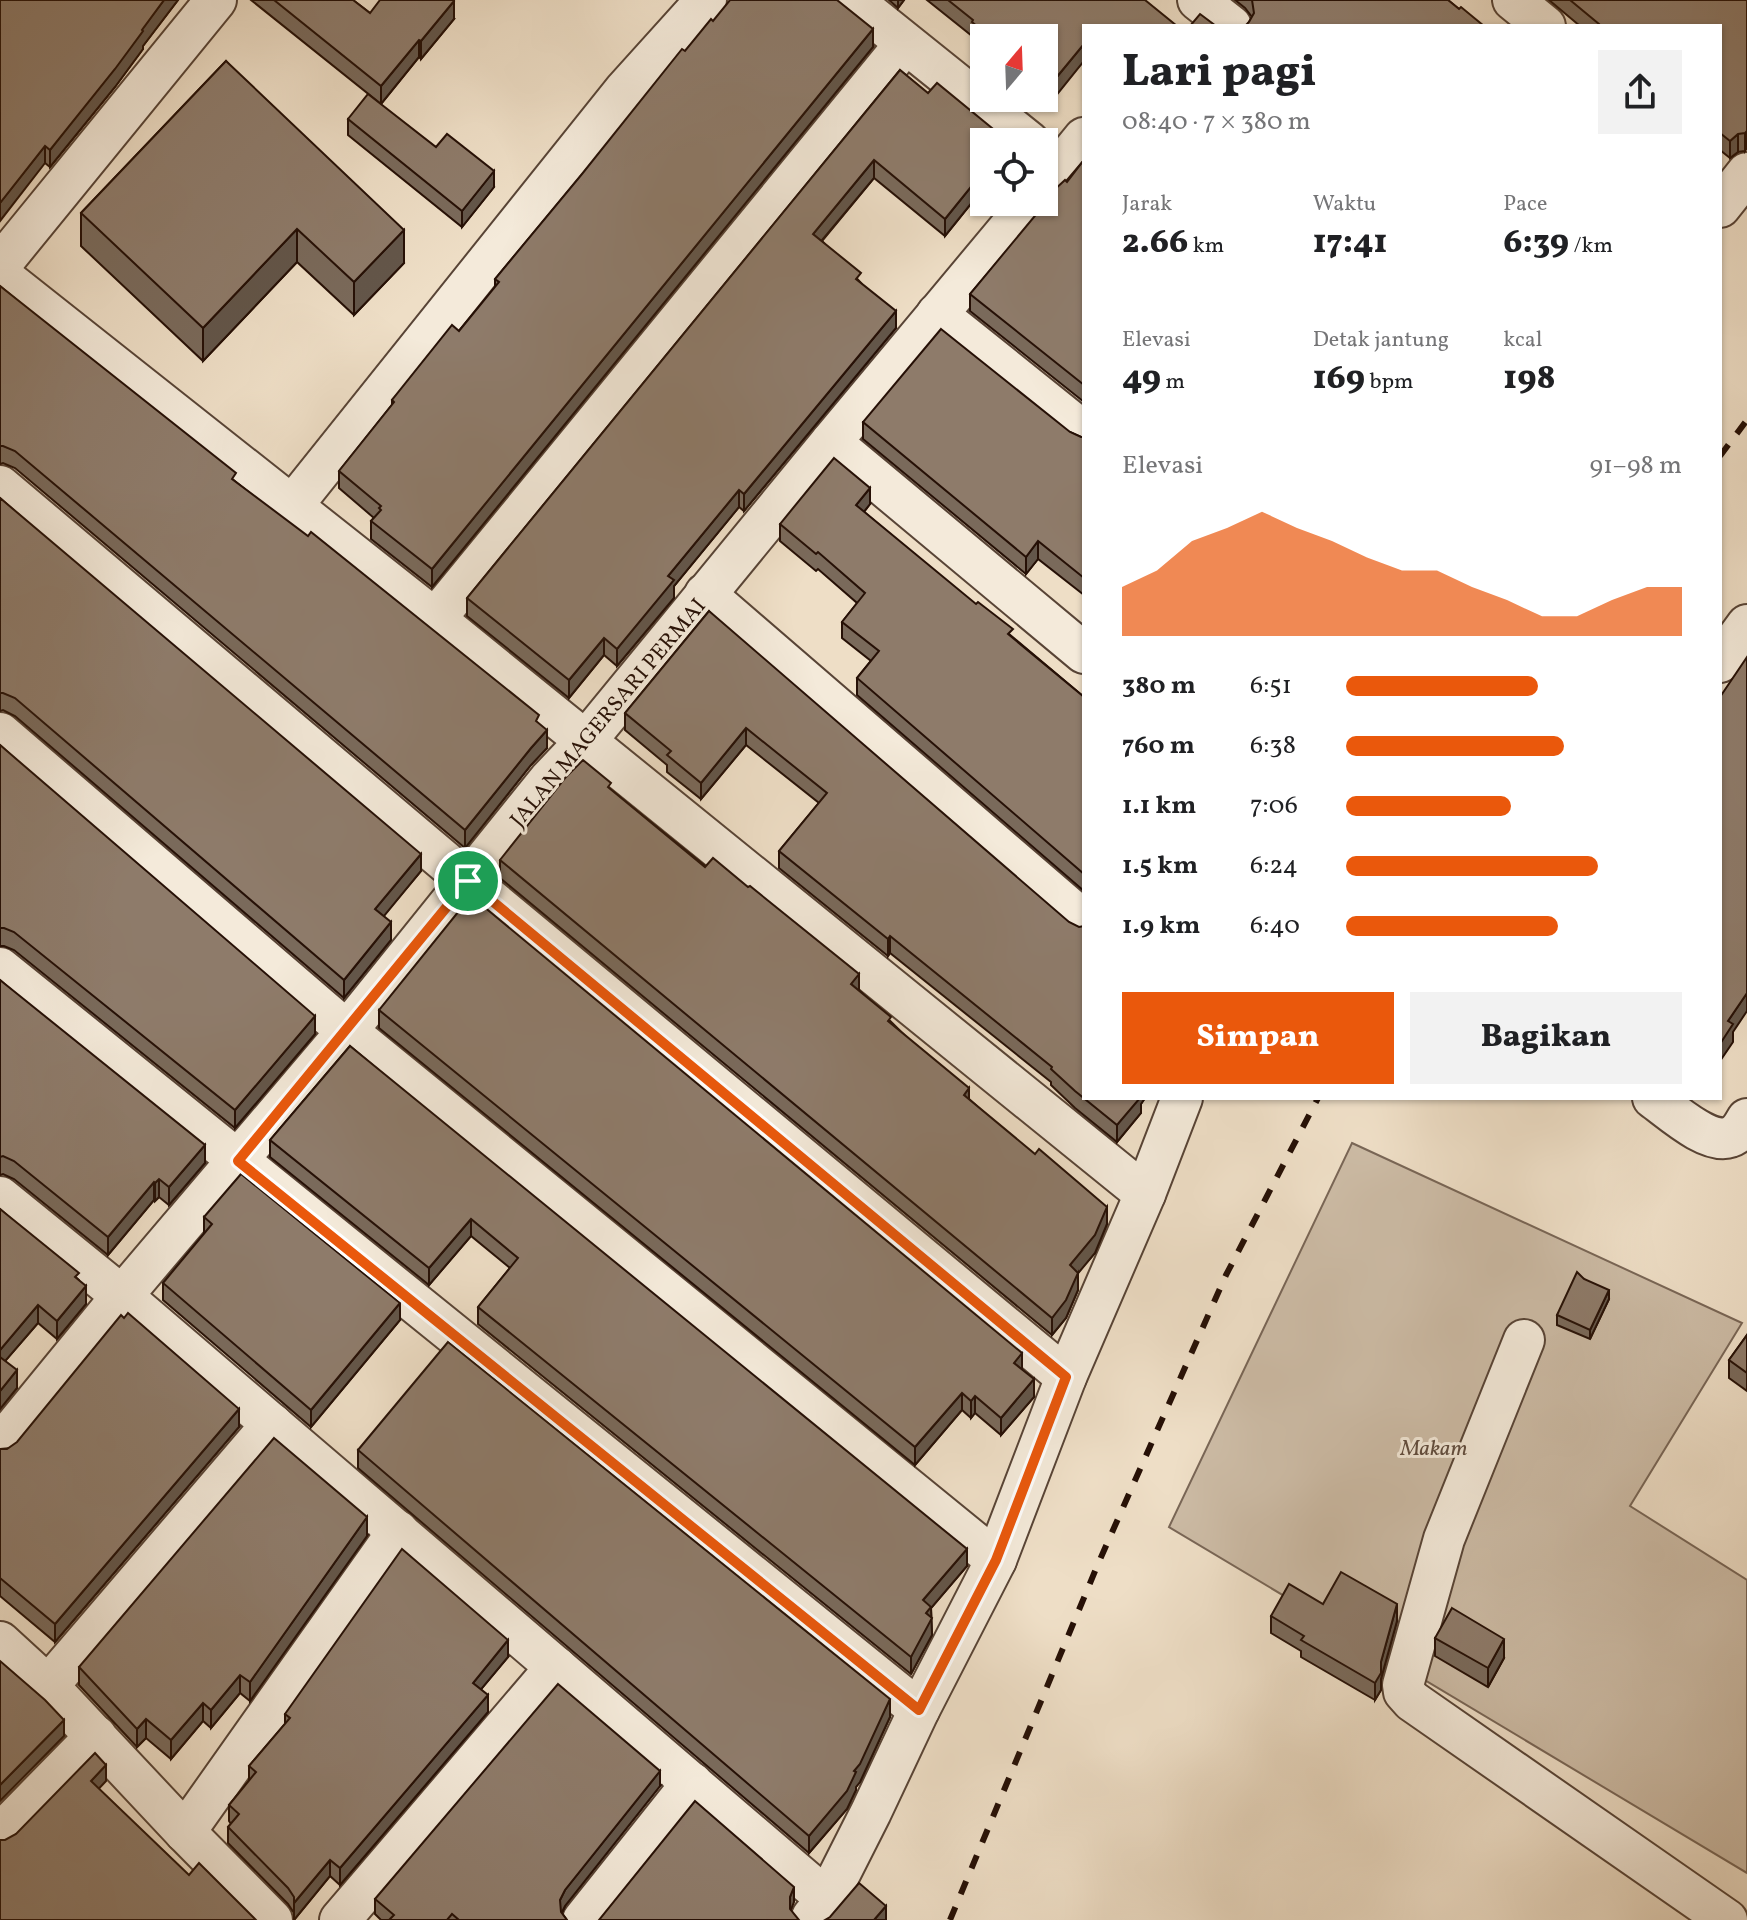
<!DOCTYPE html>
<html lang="id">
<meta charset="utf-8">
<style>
body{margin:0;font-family:Vollkorn,serif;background:#f2f2f2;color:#202124;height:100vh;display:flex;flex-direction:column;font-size:30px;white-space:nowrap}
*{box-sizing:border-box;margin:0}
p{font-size:26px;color:#757577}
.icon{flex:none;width:44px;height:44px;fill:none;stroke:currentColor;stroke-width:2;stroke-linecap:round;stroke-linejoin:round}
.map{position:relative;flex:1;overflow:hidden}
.sheet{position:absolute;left:1082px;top:24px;width:640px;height:1076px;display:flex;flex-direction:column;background:#fff;border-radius:0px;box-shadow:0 2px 6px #0004}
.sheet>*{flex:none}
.needle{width:52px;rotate:19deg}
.buttons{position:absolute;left:970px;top:24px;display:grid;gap:16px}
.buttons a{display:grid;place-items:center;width:88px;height:88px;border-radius:0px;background:#fff;box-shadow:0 2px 6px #0004;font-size:40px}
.pin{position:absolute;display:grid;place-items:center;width:68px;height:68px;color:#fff;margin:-34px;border:4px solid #fff;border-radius:50%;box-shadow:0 2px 8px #0007}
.round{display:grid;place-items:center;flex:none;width:84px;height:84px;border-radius:0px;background:#f2f2f2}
.overview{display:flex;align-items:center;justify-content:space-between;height:136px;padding:0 40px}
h1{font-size:44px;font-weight:800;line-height:60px}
.figures{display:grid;grid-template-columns:repeat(3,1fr);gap:12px;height:136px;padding:8px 40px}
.figures div{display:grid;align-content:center}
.figures b{font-size:34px;font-weight:800}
.figures small{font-size:22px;font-weight:400}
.figures p{font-size:22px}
.chart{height:224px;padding:16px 40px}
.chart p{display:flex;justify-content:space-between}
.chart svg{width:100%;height:144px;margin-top:8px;fill:#ea580c;opacity:.7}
.cta{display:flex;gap:16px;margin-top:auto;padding:16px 40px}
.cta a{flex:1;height:92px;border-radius:0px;background:#ea580c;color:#fff;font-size:32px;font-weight:800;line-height:92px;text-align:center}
.cta a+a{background:#f2f2f2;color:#202124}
ul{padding:0 40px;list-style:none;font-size:26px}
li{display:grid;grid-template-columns:128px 96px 1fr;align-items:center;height:60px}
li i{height:20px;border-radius:10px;background:#ea580c}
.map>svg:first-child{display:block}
</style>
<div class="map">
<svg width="1747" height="1920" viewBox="0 0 1747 1920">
<rect width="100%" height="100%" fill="#eedec6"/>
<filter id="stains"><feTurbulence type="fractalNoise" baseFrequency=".0025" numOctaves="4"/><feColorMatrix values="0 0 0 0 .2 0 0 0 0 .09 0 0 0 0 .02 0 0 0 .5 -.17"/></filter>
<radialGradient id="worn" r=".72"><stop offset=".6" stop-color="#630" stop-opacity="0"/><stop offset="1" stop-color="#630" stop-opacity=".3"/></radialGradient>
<polygon fill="#ccbba5" stroke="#796656" stroke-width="2" points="1352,1143 1742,1323 1630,1506 1747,1580 1747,1873 1169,1527"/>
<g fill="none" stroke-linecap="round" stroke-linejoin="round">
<g stroke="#584436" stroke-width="44">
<g id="minor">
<polyline points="852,0 1029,142"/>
<polyline points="1198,0 1231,26"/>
<polyline points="1513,0 1545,26"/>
<polyline points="1044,187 1084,138"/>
<polyline points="1720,207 1747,173"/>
<polyline points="0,265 216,0"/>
<polyline points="0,275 435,619 1145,1194"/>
<polyline points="937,314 1084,432"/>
<polyline points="831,442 1084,653"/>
<polyline points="0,486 468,881 1066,1377"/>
<polyline points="292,506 624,91 706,0"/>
<polyline points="705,594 1084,921"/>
<polyline points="435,619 905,44"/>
<polyline points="1720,662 1747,625"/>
<polyline points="0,733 347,1031 996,1560"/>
<polyline points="0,968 919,1710"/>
<path d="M 1653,1098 C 1670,1110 1708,1145 1730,1137 C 1739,1134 1743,1126 1747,1119"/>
<polyline points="0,1197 122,1296 827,1899"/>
<polyline points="1524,1340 1444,1539 1403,1685 1404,1692 1412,1701 1727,1920"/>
<polyline points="0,1445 122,1296 347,1031 549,780 585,742 831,442 1031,202"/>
<polyline points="0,1642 48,1686 185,1832 272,1920"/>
<polyline points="48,1686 272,1424"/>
<polyline points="185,1832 398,1531"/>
<polyline points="0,1834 96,1736"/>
<polyline points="812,1917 827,1899 871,1812 919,1710 996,1560 1066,1377 1145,1194 1182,1098"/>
<polyline points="340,1920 556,1667"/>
<polyline points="583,1920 692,1783"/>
</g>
</g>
<use href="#minor" stroke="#f4eada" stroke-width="40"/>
<g stroke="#261006" stroke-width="6" stroke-dasharray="14 14" stroke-linecap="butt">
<polyline points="1720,456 1747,420"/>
<polyline points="950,1920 1098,1564 1226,1275 1318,1098"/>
</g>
</g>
<g fill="#7a6a5b" stroke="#261006" stroke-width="2">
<polygon points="0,0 178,0 143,46 143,49 115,87 50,167 45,163"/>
<polygon points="251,0 353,0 370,13 454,19 421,59 419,57 381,104"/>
<polygon points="889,0 904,0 898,8"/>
<polygon points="927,0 1145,0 1084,26 1051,102 1044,96 1044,38 984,38 984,50 972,40 972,36"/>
<polygon points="1235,0 1448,0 1459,9 1249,22 1252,17 1245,8"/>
<polygon points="1549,0 1747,0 1745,151 1738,152 1730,158 1720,150 1720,26 1580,26"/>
<polygon points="713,21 873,47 432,587 371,539 371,521 374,518 339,488 339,471 392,405 392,400 459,331 495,288 495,279 685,51"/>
<polygon points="226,61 404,263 354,315 297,262 203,361 81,246 81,213"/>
<polygon points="900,70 984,142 984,200 978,195 945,236 874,178 822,241 861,283 896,328 744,511 739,507 674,586 674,598 617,666 604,655 569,698 467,616 467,598"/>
<polygon points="348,119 436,147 494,187 462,227 348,135"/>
<polygon points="1084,160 1084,402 970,311 970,294"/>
<polygon points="987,202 1001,202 995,209"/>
<polygon points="0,286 236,482 539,724 547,748 531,765 465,848 15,468 3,463 0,464"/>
<polygon points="863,422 1070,432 1081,437 1084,437 1084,595 1038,559 1026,574 863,439"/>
<polygon points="0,498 421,871 383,916 391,940 344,998 15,716 3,710 0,711"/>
<polygon points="870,504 864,512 1084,697 1084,891 857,695 857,678 871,661 842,638 842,622 857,603 818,569 816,571 780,541 780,524"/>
<polygon points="709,611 1084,1098 1145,1098 1141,1104 1141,1113 1117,1142 1075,1108 1051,1085 1051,1082 890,953 888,956 779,868 779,851 819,803 746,745 701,799 667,772 667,765 625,730 625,713"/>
<polygon points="0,745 315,1034 235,1128 14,950 4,946 0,946"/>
<polygon points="611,790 859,990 969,1099 1107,1224 1095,1253 1078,1272 1078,1290 1066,1318 1052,1335 500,878 500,860"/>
<polygon points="0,980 205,1163 169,1205 159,1197 155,1201 154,1200 108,1255 14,1179 3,1174 0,1175"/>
<polygon points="379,1010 1022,1370 1034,1397 1001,1435 975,1413 971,1418 962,1410 915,1465 379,1028"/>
<polygon points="350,1046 967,1566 931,1608 932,1635 911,1674 478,1324 478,1307 510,1268 471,1236 429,1285 270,1157 270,1140"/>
<polygon points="0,1209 79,1280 86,1304 57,1339 38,1323 5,1361 17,1388 0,1409"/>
<polygon points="204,1217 400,1320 311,1427 163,1300 163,1283 204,1234"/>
<polygon points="1584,1279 1609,1299 1590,1339 1557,1325 1557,1315"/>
<polygon points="1747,1335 1747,1391 1729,1378 1729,1360"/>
<polygon points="239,1427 55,1642 0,1596 0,1449"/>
<polygon points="358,1450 890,1717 860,1782 856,1787 856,1790 847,1809 809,1853 358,1468"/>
<polygon points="367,1536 250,1701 240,1693 211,1728 203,1721 171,1759 146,1738 137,1747 79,1685 79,1667"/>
<polygon points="1323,1604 1397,1621 1381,1679 1381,1690 1375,1700 1301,1657 1301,1651 1271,1633 1271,1616"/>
<polygon points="1435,1638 1504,1658 1488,1687 1435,1656"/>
<polygon points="508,1657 481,1689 488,1712 340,1885 330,1876 294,1920 294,1913 288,1904 228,1843 228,1827 231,1824 229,1821 229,1805 249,1781 249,1766 285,1724 285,1714"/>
<polygon points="660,1786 565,1906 562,1913 567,1920 381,1920 375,1914 375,1899"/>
</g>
<g fill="#63564a" stroke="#261006" stroke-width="2">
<polygon points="164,0 178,0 143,46 143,49 115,87 50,167 50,150"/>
<polygon points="898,0 904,0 898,8"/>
<polygon points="454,1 454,19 421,59 421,41"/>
<polygon points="873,29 873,47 432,587 432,569"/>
<polygon points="419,40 419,57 381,104 381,86"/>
<polygon points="1084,44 1084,61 1051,102 1051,84"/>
<polygon points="1747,131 1747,148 1745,151 1745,133"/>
<polygon points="1738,134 1738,152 1730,158 1730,141"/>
<polygon points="45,146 45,163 0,221 0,203"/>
<polygon points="874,160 874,178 813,251 813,234"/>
<polygon points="494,171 494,187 462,227 462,211"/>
<polygon points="978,178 978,195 945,236 945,219"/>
<polygon points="297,229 297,262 203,361 203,328"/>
<polygon points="404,230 404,263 354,315 354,282"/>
<polygon points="896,311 896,328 744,511 744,494"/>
<polygon points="870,488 870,504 856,522 856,505"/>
<polygon points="739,490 739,507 674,586 674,598 617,666 617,649 668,576"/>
<polygon points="1038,541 1038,559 1026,574 1026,557"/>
<polygon points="604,638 604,655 569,698 569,680"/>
<polygon points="746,728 746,745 701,799 701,783"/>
<polygon points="547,730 547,748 531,765 465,848 465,830 531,748"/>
<polygon points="421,854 421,871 375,927 375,909"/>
<polygon points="391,922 391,940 344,998 344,980"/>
<polygon points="890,936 890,953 888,956 888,939"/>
<polygon points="859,974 859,992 851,984"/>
<polygon points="1747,993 1747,1011 1733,1032 1733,1042 1720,1061 1720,1044 1728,1021"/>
<polygon points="315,1016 315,1034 235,1128 235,1110"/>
<polygon points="969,1088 969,1106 964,1095"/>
<polygon points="1136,1098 1145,1098 1141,1104 1141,1113 1117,1142 1117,1125"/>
<polygon points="205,1145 205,1163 169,1205 169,1187"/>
<polygon points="159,1179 159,1197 155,1201 155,1183"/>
<polygon points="154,1182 154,1200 108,1255 108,1237"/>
<polygon points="1107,1207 1107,1224 1095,1253 1070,1283 1070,1265"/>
<polygon points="471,1219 471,1236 429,1285 429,1268"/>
<polygon points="1078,1273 1078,1290 1066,1318 1052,1335 1052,1318"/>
<polygon points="86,1286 86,1304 57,1339 57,1321"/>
<polygon points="1609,1290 1609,1299 1590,1339 1590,1330"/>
<polygon points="400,1303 400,1320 311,1427 311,1410"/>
<polygon points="38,1305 38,1323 0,1367 0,1350"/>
<polygon points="1022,1353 1022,1371 1014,1363"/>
<polygon points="17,1370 17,1388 0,1409 0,1391"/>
<polygon points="1034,1379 1034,1397 1001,1435 1001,1418"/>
<polygon points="962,1393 962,1410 915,1465 915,1447"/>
<polygon points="975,1396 975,1413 971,1418 971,1401"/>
<polygon points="239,1409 239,1427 55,1642 55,1624"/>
<polygon points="367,1517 367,1536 250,1701 250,1682"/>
<polygon points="967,1549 967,1566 931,1608 932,1635 911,1674 911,1657 923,1600"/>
<polygon points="1397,1604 1397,1621 1381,1679 1381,1690 1375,1700 1375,1683"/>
<polygon points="1504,1639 1504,1658 1488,1687 1488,1668"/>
<polygon points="508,1640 508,1657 473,1699 473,1683"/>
<polygon points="240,1675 240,1693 211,1728 211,1710"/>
<polygon points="488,1695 488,1712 340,1885 340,1868"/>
<polygon points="890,1699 890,1717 860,1782 856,1787 856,1790 847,1809 809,1853 809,1836 854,1771"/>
<polygon points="203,1703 203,1721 171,1759 171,1740"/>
<polygon points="146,1719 146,1738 137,1747 137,1729"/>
<polygon points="64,1720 64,1736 0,1801 0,1785"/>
<polygon points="106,1765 106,1781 91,1797 91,1781"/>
<polygon points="660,1771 660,1786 565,1906 560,1916 560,1900 565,1890"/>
<polygon points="330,1860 330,1876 294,1920 294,1903"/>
<polygon points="794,1887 794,1902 790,1912 790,1897"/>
<polygon points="886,1906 886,1920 874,1920"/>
</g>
<g fill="#8e7b6a" stroke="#261006" stroke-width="2">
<polygon points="0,0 164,0 142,30 143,31 115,69 50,150 45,146 0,203"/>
<polygon points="274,0 353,0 370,13 380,0 453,0 454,1 421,41 419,40 381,86"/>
<polygon points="730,0 837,0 873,29 432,569 371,521 381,510 379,508 381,506 339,471 394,402 392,400 452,325 459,331 499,282 495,279 582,174 682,49 685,51 711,19 713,21"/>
<polygon points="948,0 1145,0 1177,26 1084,26 1084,44 1051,84 1044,78 1044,38 991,38 972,22 973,20"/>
<polygon points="1252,0 1448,0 1459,9 1461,7 1484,26 1245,26 1249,22 1254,13"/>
<polygon points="1570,0 1747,0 1747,131 1745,133 1738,134 1730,141 1720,133 1720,26 1598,26 1599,24"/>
<polygon points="1200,14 1216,26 1190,26"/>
<polygon points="226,61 404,230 354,282 297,229 203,328 81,213"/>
<polygon points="900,70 928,93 937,83 1009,142 984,142 984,182 978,178 945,219 874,160 813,234 861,273 856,279 896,311 744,494 739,490 668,576 674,580 617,649 604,638 569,680 467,598"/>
<polygon points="368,94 436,147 447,134 494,171 462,211 348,119"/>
<polygon points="1084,160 1084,385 970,294 1049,199 1053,191 1065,180 1067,182"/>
<polygon points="0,286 236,473 232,479 308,536 311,532 539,715 536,721 547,730 531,748 465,830 15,451 3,446 0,446"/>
<polygon points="941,329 1070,432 1081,437 1084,437 1084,578 1038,541 1026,557 863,422"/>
<polygon points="834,458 870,488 856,505 976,604 978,602 1013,629 1008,634 1084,697 1084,874 857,678 879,651 842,622 865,593 818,552 816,554 780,524"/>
<polygon points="0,498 421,854 375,909 391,922 344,980 15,698 3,693 0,693"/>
<polygon points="709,611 1069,922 1079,927 1084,926 1084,1098 1140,1098 1117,1125 1075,1091 1051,1069 1052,1067 890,936 888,939 779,851 827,793 746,728 701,783 667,755 671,751 625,713"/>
<polygon points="1747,657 1747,993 1728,1021 1733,1024 1720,1044 1720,697"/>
<polygon points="0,745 315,1016 235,1110 14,932 4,928 0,928"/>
<polygon points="583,760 611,783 608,787 705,867 713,858 748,887 750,886 859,974 851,984 891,1017 888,1021 969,1088 964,1095 1035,1154 1039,1149 1107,1207 1095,1235 1070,1265 1078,1273 1066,1300 1052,1318 500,860 566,777"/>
<polygon points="471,896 1022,1353 1014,1363 1034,1379 1001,1418 975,1396 971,1401 962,1393 915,1447 379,1010"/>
<polygon points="0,980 205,1145 169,1187 159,1179 155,1183 154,1182 108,1237 14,1161 3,1156 0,1157"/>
<polygon points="350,1046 967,1549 923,1600 931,1607 926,1613 932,1618 911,1657 478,1307 518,1258 471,1219 429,1268 270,1140"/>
<polygon points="241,1174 400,1303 311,1410 163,1283 212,1224 204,1217"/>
<polygon points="0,1209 79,1273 75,1277 86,1286 57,1321 38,1305 0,1350"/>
<polygon points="1577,1272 1584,1279 1609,1290 1590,1330 1557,1315"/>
<polygon points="128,1313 239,1409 55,1624 0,1578 0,1449 7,1449 17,1442 121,1315 124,1318"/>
<polygon points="1747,1335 1747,1373 1729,1360"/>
<polygon points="448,1342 890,1699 860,1764 854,1771 856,1772 847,1791 809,1836 358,1450"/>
<polygon points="0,1357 17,1370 0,1391"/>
<polygon points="274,1438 367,1517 250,1682 240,1675 211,1710 203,1703 171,1740 146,1719 137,1729 79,1667"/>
<polygon points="402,1549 508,1640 473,1683 488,1695 340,1868 330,1860 294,1903 294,1897 288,1888 228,1827 239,1814 229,1805 256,1772 249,1766 290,1718 285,1714"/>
<polygon points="1341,1572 1397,1604 1381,1662 1381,1673 1375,1683 1301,1640 1304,1636 1271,1616 1289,1584 1323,1604"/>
<polygon points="1452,1608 1504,1639 1488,1668 1435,1638"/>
<polygon points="0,1661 45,1700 64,1720 0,1785"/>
<polygon points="558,1684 660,1771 565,1890 560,1900 561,1912 567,1920 459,1920 452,1914 447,1920 389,1920 394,1915 375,1899"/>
<polygon points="95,1753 106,1765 91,1781 189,1875 199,1863 256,1920 0,1920 0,1840 5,1840 16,1834"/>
<polygon points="695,1801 794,1887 790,1897 790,1909 799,1920 599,1920"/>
<polygon points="859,1883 886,1906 874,1920 825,1920 830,1917"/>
</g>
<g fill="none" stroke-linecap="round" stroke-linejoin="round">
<g stroke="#fff" stroke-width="16">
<polygon id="route" points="468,881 1066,1377 996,1560 919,1710 238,1161"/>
</g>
<use href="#route" stroke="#ea580c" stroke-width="10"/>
</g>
<g text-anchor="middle" stroke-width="6" stroke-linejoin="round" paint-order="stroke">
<g font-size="22" fill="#261006" stroke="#f4eada">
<text transform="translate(607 712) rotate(-50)" y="8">JALAN MAGERSARI PERMAI</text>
</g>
<g font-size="22" font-style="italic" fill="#604c3e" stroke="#f4eada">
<text x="1434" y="1455">Makam</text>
</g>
</g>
<rect width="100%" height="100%" filter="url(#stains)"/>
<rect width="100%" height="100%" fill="url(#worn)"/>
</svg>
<div class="buttons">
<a><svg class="needle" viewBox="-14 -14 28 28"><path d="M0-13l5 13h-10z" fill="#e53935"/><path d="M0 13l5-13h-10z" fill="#757577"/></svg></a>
<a><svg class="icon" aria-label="locate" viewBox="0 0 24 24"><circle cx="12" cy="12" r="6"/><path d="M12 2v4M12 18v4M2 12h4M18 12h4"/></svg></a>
</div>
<div class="pin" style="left:468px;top:881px;background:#1e9e55"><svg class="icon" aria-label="arrive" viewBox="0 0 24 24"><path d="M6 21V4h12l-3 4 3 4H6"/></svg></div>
<section class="sheet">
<div class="overview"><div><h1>Lari pagi</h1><p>08:40 · 7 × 380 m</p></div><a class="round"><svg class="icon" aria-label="share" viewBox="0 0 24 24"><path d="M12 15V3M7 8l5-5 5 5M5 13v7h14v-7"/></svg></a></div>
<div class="figures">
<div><p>Jarak</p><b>2.66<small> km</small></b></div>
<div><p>Waktu</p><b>17:41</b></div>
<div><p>Pace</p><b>6:39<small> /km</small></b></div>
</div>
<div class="figures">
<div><p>Elevasi</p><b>49<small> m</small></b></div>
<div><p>Detak jantung</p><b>169<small> bpm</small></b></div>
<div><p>kcal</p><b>198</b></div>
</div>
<div class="chart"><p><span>Elevasi</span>91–98 m</p>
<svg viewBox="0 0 160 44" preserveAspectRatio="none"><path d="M0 44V29L10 24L20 15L30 11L40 6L50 11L60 15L70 20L80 24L90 24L100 29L110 33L120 38L130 38L140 33L150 29L160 29V44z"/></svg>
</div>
<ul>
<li><b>380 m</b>6:51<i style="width:57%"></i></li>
<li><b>760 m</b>6:38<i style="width:65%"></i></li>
<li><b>1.1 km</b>7:06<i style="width:49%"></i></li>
<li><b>1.5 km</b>6:24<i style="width:75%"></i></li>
<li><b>1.9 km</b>6:40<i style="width:63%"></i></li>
</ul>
<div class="cta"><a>Simpan</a><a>Bagikan</a></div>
</section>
</div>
